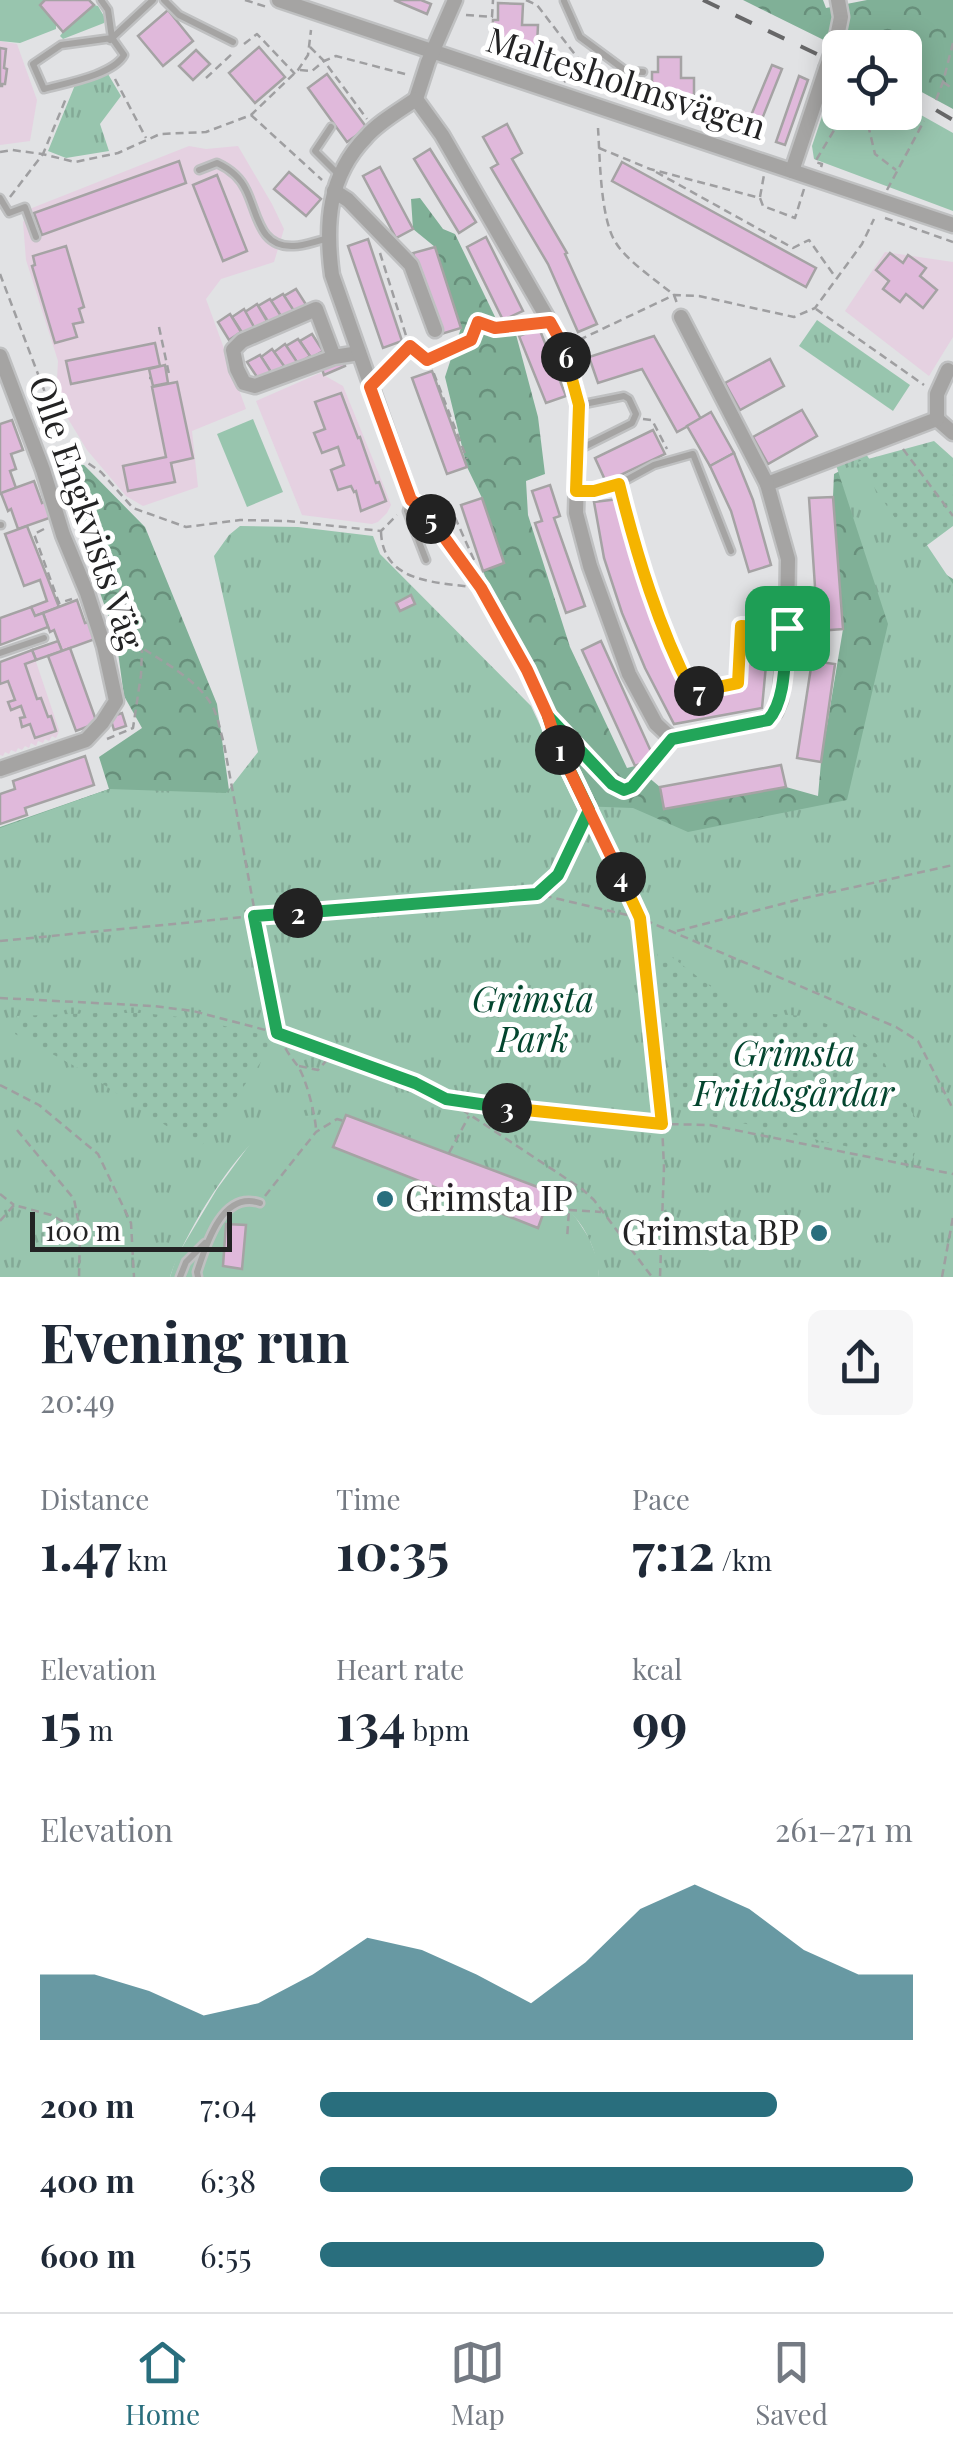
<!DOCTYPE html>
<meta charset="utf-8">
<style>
body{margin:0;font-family:"Playfair Display",serif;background:#f6f6f7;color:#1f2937;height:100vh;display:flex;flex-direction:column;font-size:38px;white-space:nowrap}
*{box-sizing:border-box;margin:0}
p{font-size:32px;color:#747a83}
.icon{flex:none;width:55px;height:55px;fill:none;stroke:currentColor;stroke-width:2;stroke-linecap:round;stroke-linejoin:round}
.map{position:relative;height:1277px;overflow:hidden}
.panel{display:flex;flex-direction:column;background:#fff;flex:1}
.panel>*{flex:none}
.controls{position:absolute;left:822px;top:30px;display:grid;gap:20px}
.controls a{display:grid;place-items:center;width:100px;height:100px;border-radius:15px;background:#fff;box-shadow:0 5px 25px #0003;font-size:50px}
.scale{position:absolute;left:30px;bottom:25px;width:202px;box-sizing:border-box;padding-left:10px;border:5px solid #232324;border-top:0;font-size:28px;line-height:35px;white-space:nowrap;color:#232324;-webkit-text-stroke:8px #fff;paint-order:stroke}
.pin{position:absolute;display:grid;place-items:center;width:85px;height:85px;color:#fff;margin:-42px;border-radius:20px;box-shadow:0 5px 15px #0006}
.km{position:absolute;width:50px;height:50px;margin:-25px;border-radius:50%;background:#222;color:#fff;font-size:28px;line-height:50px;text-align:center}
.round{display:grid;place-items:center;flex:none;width:105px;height:105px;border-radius:15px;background:#f6f6f7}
.head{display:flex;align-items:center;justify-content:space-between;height:170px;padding:0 40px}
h1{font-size:55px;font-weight:700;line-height:75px}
.figures{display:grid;grid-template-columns:repeat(3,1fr);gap:15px;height:170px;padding:10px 40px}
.figures div{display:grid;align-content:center}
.figures b{font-size:50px;font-weight:700}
.figures small{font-size:28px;font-weight:400}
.figures p{font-size:28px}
.chart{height:280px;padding:20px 40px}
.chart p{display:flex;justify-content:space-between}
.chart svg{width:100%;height:180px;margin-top:10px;fill:#296e7d;opacity:.7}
ul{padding:0 40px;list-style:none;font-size:32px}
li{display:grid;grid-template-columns:160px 120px 1fr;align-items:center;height:75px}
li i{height:25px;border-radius:12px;background:#296e7d}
.tab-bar{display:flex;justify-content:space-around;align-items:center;height:140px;border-top:2px solid #e0e1e3;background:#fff;font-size:28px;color:#747a83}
.tab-bar a{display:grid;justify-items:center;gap:5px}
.tab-bar .selected{color:#296e7d}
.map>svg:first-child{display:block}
</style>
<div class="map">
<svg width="953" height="1277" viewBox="0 0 953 1277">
<defs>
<pattern id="forest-crowns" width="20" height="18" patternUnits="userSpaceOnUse" patternTransform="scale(2.5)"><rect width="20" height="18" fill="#80b097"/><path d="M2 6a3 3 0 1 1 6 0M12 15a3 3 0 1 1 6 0" fill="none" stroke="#688f7b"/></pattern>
<pattern id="park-tufts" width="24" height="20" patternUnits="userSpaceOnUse" patternTransform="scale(2.5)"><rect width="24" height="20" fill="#98c5ae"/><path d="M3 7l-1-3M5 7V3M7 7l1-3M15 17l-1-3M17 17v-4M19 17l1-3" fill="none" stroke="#83a996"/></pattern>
<pattern id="garden-dots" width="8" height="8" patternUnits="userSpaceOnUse" patternTransform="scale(2.5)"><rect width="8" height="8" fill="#98c5ae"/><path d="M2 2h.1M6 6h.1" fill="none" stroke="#83a996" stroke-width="1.8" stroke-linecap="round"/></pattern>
</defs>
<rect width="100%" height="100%" fill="#e1e2e4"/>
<g fill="#e5d1e1">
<polygon points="0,41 17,44 37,100 30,141 0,145"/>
<polygon points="189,146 206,149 238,146 272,204 284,229 274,262 221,279 206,299 246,409 192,431 198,487 143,506 126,496 87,450 56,399 58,361 26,260 23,222 32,208"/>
<polygon points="885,252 953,262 953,337 929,376 845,311"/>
<polygon points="320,373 343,386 385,489 391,505 387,513 378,522 372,524 302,515 256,401"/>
<polygon points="32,650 59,730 58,734 56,738 52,736 49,741 45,739 43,743 38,741 36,746 31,743 29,748 25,746 22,750 18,748 16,752 11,750 9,754 5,752 3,756 0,755 0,662"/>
</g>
<g fill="#98c5ae">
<polygon points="0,0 45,0 40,5 56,24 56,29 20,43 0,41"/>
<polygon points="94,5 98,6 105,18 104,23 63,39 60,36 63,32"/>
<polygon points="838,69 840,70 840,112 905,112 905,106 953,133 953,211 814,159 812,146"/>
<polygon points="253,419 283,492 247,507 217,434"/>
<polygon points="278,1038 525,1182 557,1195 576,1218 589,1238 598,1261 599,1277 170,1277 177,1256 217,1189 250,1144"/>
</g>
<g fill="url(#forest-crowns)">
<polygon points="743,0 823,0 826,8 867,0 953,0 953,109 905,83 905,48 840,48"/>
<polygon points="420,198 443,229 455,234 498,323 514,327 538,417 545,474 526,481 528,515 570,647 627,768 635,766 660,787 664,809 786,787 818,796 821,762 843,629 833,497 834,474 857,462 939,570 953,579 953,867 602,831 558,741 550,711 532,671 500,615 483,571 504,563 482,498 467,467 445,377 461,328 435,247 413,229 411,199"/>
<polygon points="55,465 84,465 145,527 217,704 246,912 0,926 0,827 109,789 99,757 142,728 124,696 116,638"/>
</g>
<g fill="url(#park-tufts)">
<polygon points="108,74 121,96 100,124 109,151 66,158 48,151 75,85"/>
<polygon points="817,320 910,385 893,411 799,346"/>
<path d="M 866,454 L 953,584 L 953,1277 L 599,1277 C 597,1254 589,1232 573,1215 C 567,1208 562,1203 557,1195 L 346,1115 C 320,1114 293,1114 270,1128 C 235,1149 182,1238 170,1277 L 0,1277 L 0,828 L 109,789 L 226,793 L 258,752 L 214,556 L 229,535 L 240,526 L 298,527 L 373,536 L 380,554 L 531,706 L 578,806 L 633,808 L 688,832 L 847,800 L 888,624 L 836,465 Z"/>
</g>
<g fill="url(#garden-dots)">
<polygon points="934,441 953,458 953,526 918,552 857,462"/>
<polygon points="656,945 744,1012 804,1016 850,1032 869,1046 885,1064 895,1087 923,1129 912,1161 675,1108"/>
<polygon points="97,1013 143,1013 188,1018 278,1038 200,1148 80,1069 15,1034 17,1016"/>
</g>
<g fill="#e0b9db" stroke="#a5a3a4" stroke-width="2.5">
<polygon points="45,0 89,0 94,5 63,32 40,5"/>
<polygon points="394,0 421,0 431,4 427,14"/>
<polygon points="498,3 523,4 522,25 538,25 537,46 506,45 506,38 492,37 493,20 498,20"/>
<polygon points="168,10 193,41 163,66 138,36"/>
<polygon points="259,47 285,77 255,103 229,73"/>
<polygon points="0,48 6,49 4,68 7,69 5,84 2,84 2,86 0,86"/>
<polygon points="196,50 210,64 193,80 179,66"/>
<polygon points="658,57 681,57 681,78 694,78 694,99 666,98 666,92 652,91 652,72 658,72"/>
<polygon points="772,65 782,69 756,134 745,130"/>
<polygon points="327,74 367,128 347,142 308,88"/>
<polygon points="799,76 808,80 785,145 776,142"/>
<polygon points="507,124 522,153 512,159 567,253 565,254 597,324 578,332 548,264 491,168 498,164 483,137"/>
<polygon points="430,149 476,222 459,233 414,159"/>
<polygon points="179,161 186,183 42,235 34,213"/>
<polygon points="622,162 816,268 806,287 612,181"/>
<polygon points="380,167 413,229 396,238 363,176"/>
<polygon points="289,172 321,199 306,216 274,189"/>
<polygon points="217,175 247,251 223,261 193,185"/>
<polygon points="486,237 523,311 503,320 467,247"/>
<polygon points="368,239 402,341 383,348 348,246"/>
<polygon points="66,246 84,307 79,309 83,322 73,324 77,337 55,343 32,266 35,265 33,256"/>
<polygon points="435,247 461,328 438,335 413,253"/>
<polygon points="890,253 903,263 908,255 926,268 920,276 937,290 923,308 906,294 900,302 883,289 889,281 876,270"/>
<polygon points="296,289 307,306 295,313 284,296"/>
<polygon points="283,294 294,311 282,318 271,301"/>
<polygon points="270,299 281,316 269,323 258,306"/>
<polygon points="257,304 267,321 255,329 245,312"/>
<polygon points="244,309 254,327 243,334 232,317"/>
<polygon points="230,314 241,332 229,340 218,322"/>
<polygon points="539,328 566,396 546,403 519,336"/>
<polygon points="312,334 323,351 311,358 300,341"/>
<polygon points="654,336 701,419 677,432 642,369 598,383 589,357"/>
<polygon points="298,339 310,356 298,364 286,346"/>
<polygon points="155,343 160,366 71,384 66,361"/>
<polygon points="285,344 297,362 285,369 274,352"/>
<polygon points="272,349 284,366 272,374 261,357"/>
<polygon points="260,355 271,372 259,380 247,362"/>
<polygon points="770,359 784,386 740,410 725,383"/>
<polygon points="343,360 345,366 324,375 322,369"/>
<polygon points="165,365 168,383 153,386 149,369"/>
<polygon points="432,371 467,467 447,474 412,378"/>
<polygon points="177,382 193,458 171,463 175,482 128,491 123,466 166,457 152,387"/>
<polygon points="341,393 358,438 360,437 376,483 379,482 386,501 361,511 356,491 354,492 351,486 338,490 331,470 344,465 338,447 322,453 314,433 325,429 315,402"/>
<polygon points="802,410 817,436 768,464 753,437"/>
<polygon points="711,412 734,453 710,466 687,426"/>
<polygon points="12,420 23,450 11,454 16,469 10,471 16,488 0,494 0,424"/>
<polygon points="653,430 665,454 606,482 595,458"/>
<polygon points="734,453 753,500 771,565 749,572 731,511 710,466"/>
<polygon points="34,481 42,503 46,501 52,517 18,529 11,509 8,511 1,493"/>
<polygon points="550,485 560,516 554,518 585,606 566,613 535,523 542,521 532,491"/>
<polygon points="833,497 843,629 818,631 809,498"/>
<polygon points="482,498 504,563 483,571 461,505"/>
<polygon points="619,499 629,553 669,658 689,697 742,686 748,633 769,633 762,708 674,724 645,668 622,613 604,558 594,502"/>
<polygon points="27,526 59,607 35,616 31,607 47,601 40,580 24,586 5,534"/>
<polygon points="411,595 415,604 400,611 396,603"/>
<polygon points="77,600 85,623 89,622 95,639 62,651 54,630 50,632 43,613"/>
<polygon points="31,607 35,616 43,613 48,627 0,645 0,618"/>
<polygon points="58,641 62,651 36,660 32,650"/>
<polygon points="601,641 654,758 635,766 582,650"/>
<polygon points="70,648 97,723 76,731 48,656"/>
<polygon points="32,650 36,660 25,664 37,699 41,698 48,717 51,716 56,731 35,738 30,724 22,727 20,718 25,717 21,706 11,710 8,702 15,700 8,681 0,684 0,662"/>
<polygon points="812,661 835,664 821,762 797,758"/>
<polygon points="122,713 126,726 114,730 110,717"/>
<polygon points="85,756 94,785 25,808 27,815 0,824 0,794 15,789 13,781"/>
<polygon points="781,765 786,787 664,809 660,787"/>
<polygon points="346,1115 551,1192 538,1228 333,1147"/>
<polygon points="226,1224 246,1225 242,1269 223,1266"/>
</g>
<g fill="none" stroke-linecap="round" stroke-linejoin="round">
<g stroke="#bfc0c1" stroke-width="11">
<g id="lane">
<path d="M 101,0 L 108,10 L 112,38 L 124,55 C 113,75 66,83 44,89 L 33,64 L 61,45 L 112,38"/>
<polyline points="164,0 179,15 233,42"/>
<polyline points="564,1 580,37 626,71 643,72"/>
<polyline points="110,40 153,0"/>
<polyline points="331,127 315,151 339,175"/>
<path d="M 199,170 L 217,163 C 230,169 240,177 246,190 C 258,214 259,248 294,246 C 304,246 316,241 326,239"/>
<polyline points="0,198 9,213 25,207 36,237"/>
<polyline points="579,405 624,396 629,399 636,414 632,423 580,449"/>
<polyline points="619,484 654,465 693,454 731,551"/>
<path d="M 578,491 L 594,491 L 619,484 C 637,556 658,626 693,692 L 738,683 L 741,626"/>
<polyline points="410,501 407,511 426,560"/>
<polyline points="0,525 1,525"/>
<polyline points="0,653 44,638"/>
<polyline points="180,1277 186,1262 205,1243"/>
<path d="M 198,1277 L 197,1272 C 206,1245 222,1190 260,1203"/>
</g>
</g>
<g stroke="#bfc0c1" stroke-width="19">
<g id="street">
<polyline points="279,0 953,225"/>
<polyline points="455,0 428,62 416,99 442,135 564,347 579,405 576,513 590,566 629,674 656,724 672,739 767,720 775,712 780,700 787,628 788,559 767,484 937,419 953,433"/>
<polyline points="836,42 841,17 838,0"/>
<polyline points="792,171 826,69"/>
<polyline points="334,191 348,200 411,265 435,330"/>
<polyline points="681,317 767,484"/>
<polyline points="0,356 43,470 63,535 87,593 104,646 116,701 102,723 86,740 0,769"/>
<polyline points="334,357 255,386 244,383 237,369 233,350 242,341 316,309 334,357 359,353"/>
<polyline points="937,419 937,394 948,370"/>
<path d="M 411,500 L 332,275 C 325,224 328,176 366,137 C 379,122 399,111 416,99"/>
</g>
</g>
<g stroke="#9f9fa1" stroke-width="2.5" stroke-dasharray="8 5" stroke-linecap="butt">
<polyline points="245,0 267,7"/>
<polyline points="526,0 537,5 603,91"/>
<polyline points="466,15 492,17 493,0"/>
<polyline points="244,44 257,34 295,74"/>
<polyline points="310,47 324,61 367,119"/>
<polyline points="300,70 312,71 324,61 336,56 409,75"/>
<polyline points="206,78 234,52"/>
<polyline points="115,79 146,138"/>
<polyline points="564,82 569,78 590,76"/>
<polyline points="943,82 953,89"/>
<polyline points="936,100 943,82 953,43"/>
<polyline points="865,112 875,154 896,170"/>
<polyline points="251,115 322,180"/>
<path d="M 598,128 C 600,157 600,219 616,243 C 627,261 657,281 674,295 L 678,306"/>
<polyline points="599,148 650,169 760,198 763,206 795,218 804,189"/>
<polyline points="0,152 12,150 42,154 75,162 118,153 160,134 206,132 251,115 298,70 308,55 311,30"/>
<polyline points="821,167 822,164 815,162 845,112"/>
<polyline points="656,172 793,248 809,240 836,278"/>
<polyline points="887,190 924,121"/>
<polyline points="10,197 43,154 67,96"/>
<polyline points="760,197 764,175"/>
<polyline points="885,218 953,242"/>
<polyline points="380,253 409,345"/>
<path d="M 0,274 L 142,648 C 167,664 204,684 215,712 C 219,722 221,734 224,744 L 277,1033"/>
<polyline points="816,309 924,385"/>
<polyline points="159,327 169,374 167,374"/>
<polyline points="579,340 674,295 699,296 794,317 815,308 862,244 874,219"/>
<polyline points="429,361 467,459"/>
<polyline points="382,375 409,346 427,361 471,340 478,322 495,328 533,324"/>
<polyline points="149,378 151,378"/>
<polyline points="643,419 652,420 667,449"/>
<polyline points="67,449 101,472 133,508 186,527 240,520 287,521 381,531 397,515"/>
<polyline points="903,449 953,516"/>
<polyline points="425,499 449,504 474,560"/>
<path d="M 421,507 C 434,519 444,536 454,550 C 496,609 534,673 556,742 L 640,918 L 662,1124 L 664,1167 L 660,1277"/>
<polyline points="44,529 34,534 59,603 72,599"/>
<path d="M 381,532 C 383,585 440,582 480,588"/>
<polyline points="91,564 98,533"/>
<polyline points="753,627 775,628"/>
<polyline points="551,719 611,784 624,790 633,787 664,748"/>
<polyline points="107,739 133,728 141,675 142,650"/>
<polyline points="539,892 559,875 588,811"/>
<polyline points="677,931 801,899 953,865"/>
<polyline points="0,941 254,916 396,907 537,894 640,918 896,1027 918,1041 953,1109"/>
<polyline points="0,998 153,1006 193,1011 277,1033 415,1083 446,1099 582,1189 594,1200 652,1277"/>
<path d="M 281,1036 C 284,1049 289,1054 297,1065 C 306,1077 315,1114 316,1129"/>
<polyline points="299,1066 318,1070 333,1053"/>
<polyline points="0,1085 39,1105 98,1154 131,1223 134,1277"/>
<polyline points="451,1100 553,1114 662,1124 710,1125 953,1174"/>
<polyline points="17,1130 74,1199 80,1230"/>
<polyline points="449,1153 469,1116"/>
<polyline points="0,1194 14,1205"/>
<polyline points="265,1196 316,1132 337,1119 344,1121"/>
<polyline points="549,1199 569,1210 567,1239"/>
<polyline points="569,1210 601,1212"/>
<polyline points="0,1221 14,1205 51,1215 80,1231 79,1277"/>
<polyline points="942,1277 953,1217"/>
</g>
<use href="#lane" stroke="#a5a4a3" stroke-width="6"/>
<use href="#street" stroke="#a5a4a3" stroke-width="14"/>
<g stroke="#676768" stroke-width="4" stroke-dasharray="18 18" stroke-linecap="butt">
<polyline points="703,0 840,65"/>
<polyline points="905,92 953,120"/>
</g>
<g stroke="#bfc0c1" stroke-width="19" stroke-linecap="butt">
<polyline id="street-bridge" points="826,69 836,42"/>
</g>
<use href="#street-bridge" stroke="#a5a4a3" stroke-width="14"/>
</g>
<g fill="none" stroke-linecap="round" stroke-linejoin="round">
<g stroke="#fff" stroke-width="20">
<path id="split-1" d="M 560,750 L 548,716 L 612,784 L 624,790 L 632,787 L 672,739 L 768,720 C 787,700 784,656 787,628"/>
</g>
<g stroke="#fff" stroke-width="20">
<polyline id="split-2" points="298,913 537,894 558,875 589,810 560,750"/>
</g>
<g stroke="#fff" stroke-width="20">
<polyline id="split-3" points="298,913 254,916 277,1033 415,1083 446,1099 507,1108"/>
</g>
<g stroke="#fff" stroke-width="20">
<polyline id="split-4" points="507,1108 662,1124 640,918 621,877"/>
</g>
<g stroke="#fff" stroke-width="20">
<polyline id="split-5" points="431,519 481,588 527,670 548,716 556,742 621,877"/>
</g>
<g stroke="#fff" stroke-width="20">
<polyline id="split-6" points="431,519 424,509 411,500 370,387 410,346 427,360 471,340 478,322 495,328 550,322 564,347 566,357"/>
</g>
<g stroke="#fff" stroke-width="20">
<path id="split-7" d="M 566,357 L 579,405 L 576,491 L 594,491 L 619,484 C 637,556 658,626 692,692 L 699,691"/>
</g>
<g stroke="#fff" stroke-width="20">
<polyline id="split-8" points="699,691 738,683 741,626 787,628"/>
</g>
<use href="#split-1" stroke="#22a559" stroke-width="12"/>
<use href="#split-2" stroke="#22a559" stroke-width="12"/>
<use href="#split-3" stroke="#22a559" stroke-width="12"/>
<use href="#split-4" stroke="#f5b400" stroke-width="12"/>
<use href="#split-5" stroke="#f0652b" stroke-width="12"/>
<use href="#split-6" stroke="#f0652b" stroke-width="12"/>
<use href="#split-7" stroke="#f5b400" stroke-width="12"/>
<use href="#split-8" stroke="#f5b400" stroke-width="12"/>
</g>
<g fill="#296e7d" stroke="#fff" stroke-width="4">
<circle cx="385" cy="1199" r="10"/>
<circle cx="819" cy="1233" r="10"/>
</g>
<g text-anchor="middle" stroke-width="10" stroke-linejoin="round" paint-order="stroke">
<g font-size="35" fill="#232324" stroke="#fff">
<text transform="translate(626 84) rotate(18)" y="12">Maltesholmsvägen</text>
<text transform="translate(86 513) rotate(71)" y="12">Olle Engkvists Väg</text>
</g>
<g font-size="35" font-style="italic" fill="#03452e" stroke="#fff">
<text x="533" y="1012">Grimsta<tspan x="533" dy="40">Park</tspan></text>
<text x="794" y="1066">Grimsta<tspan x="794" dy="40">Fritidsgårdar</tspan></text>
</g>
<g font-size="35" fill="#232324" stroke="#fff" text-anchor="start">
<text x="405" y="1211">Grimsta IP</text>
<text x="799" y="1245" text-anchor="end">Grimsta BP</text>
</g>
</g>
</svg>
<div class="controls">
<a><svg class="icon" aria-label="locate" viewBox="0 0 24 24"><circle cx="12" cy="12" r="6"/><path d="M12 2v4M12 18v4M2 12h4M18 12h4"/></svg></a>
</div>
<div class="scale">100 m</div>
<div class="pin" style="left:787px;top:628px;background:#1e9e55"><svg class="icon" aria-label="arrive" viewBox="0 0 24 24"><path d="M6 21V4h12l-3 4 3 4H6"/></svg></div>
<b class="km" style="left:560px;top:750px">1</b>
<b class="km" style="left:298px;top:913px">2</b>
<b class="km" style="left:507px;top:1108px">3</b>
<b class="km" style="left:621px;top:877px">4</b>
<b class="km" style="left:431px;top:519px">5</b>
<b class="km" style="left:566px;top:357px">6</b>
<b class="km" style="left:699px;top:691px">7</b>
</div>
<section class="panel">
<div class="head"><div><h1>Evening run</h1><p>20:49</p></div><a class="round"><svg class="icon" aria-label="share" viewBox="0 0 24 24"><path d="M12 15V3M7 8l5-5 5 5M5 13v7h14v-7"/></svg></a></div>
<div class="figures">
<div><p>Distance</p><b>1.47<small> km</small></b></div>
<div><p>Time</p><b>10:35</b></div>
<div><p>Pace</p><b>7:12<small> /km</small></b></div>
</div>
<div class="figures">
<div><p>Elevation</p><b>15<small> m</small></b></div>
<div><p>Heart rate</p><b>134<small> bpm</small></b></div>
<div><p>kcal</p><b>99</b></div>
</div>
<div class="chart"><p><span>Elevation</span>261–271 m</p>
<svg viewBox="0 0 160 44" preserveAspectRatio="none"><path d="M0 44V28L10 28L20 32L30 38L40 35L50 28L60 19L70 22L80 28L90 35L100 25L110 12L120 6L130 12L140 22L150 28L160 28V44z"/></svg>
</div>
<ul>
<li><b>200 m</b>7:04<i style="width:77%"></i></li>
<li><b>400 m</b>6:38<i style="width:100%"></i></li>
<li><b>600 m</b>6:55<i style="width:85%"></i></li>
</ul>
</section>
<nav class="tab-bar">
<a class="selected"><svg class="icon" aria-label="home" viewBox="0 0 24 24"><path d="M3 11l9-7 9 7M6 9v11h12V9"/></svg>Home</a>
<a><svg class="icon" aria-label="map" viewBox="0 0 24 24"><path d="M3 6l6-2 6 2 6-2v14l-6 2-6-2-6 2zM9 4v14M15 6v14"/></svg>Map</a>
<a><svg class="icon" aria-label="saved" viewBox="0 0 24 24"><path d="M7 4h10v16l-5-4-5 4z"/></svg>Saved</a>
</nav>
